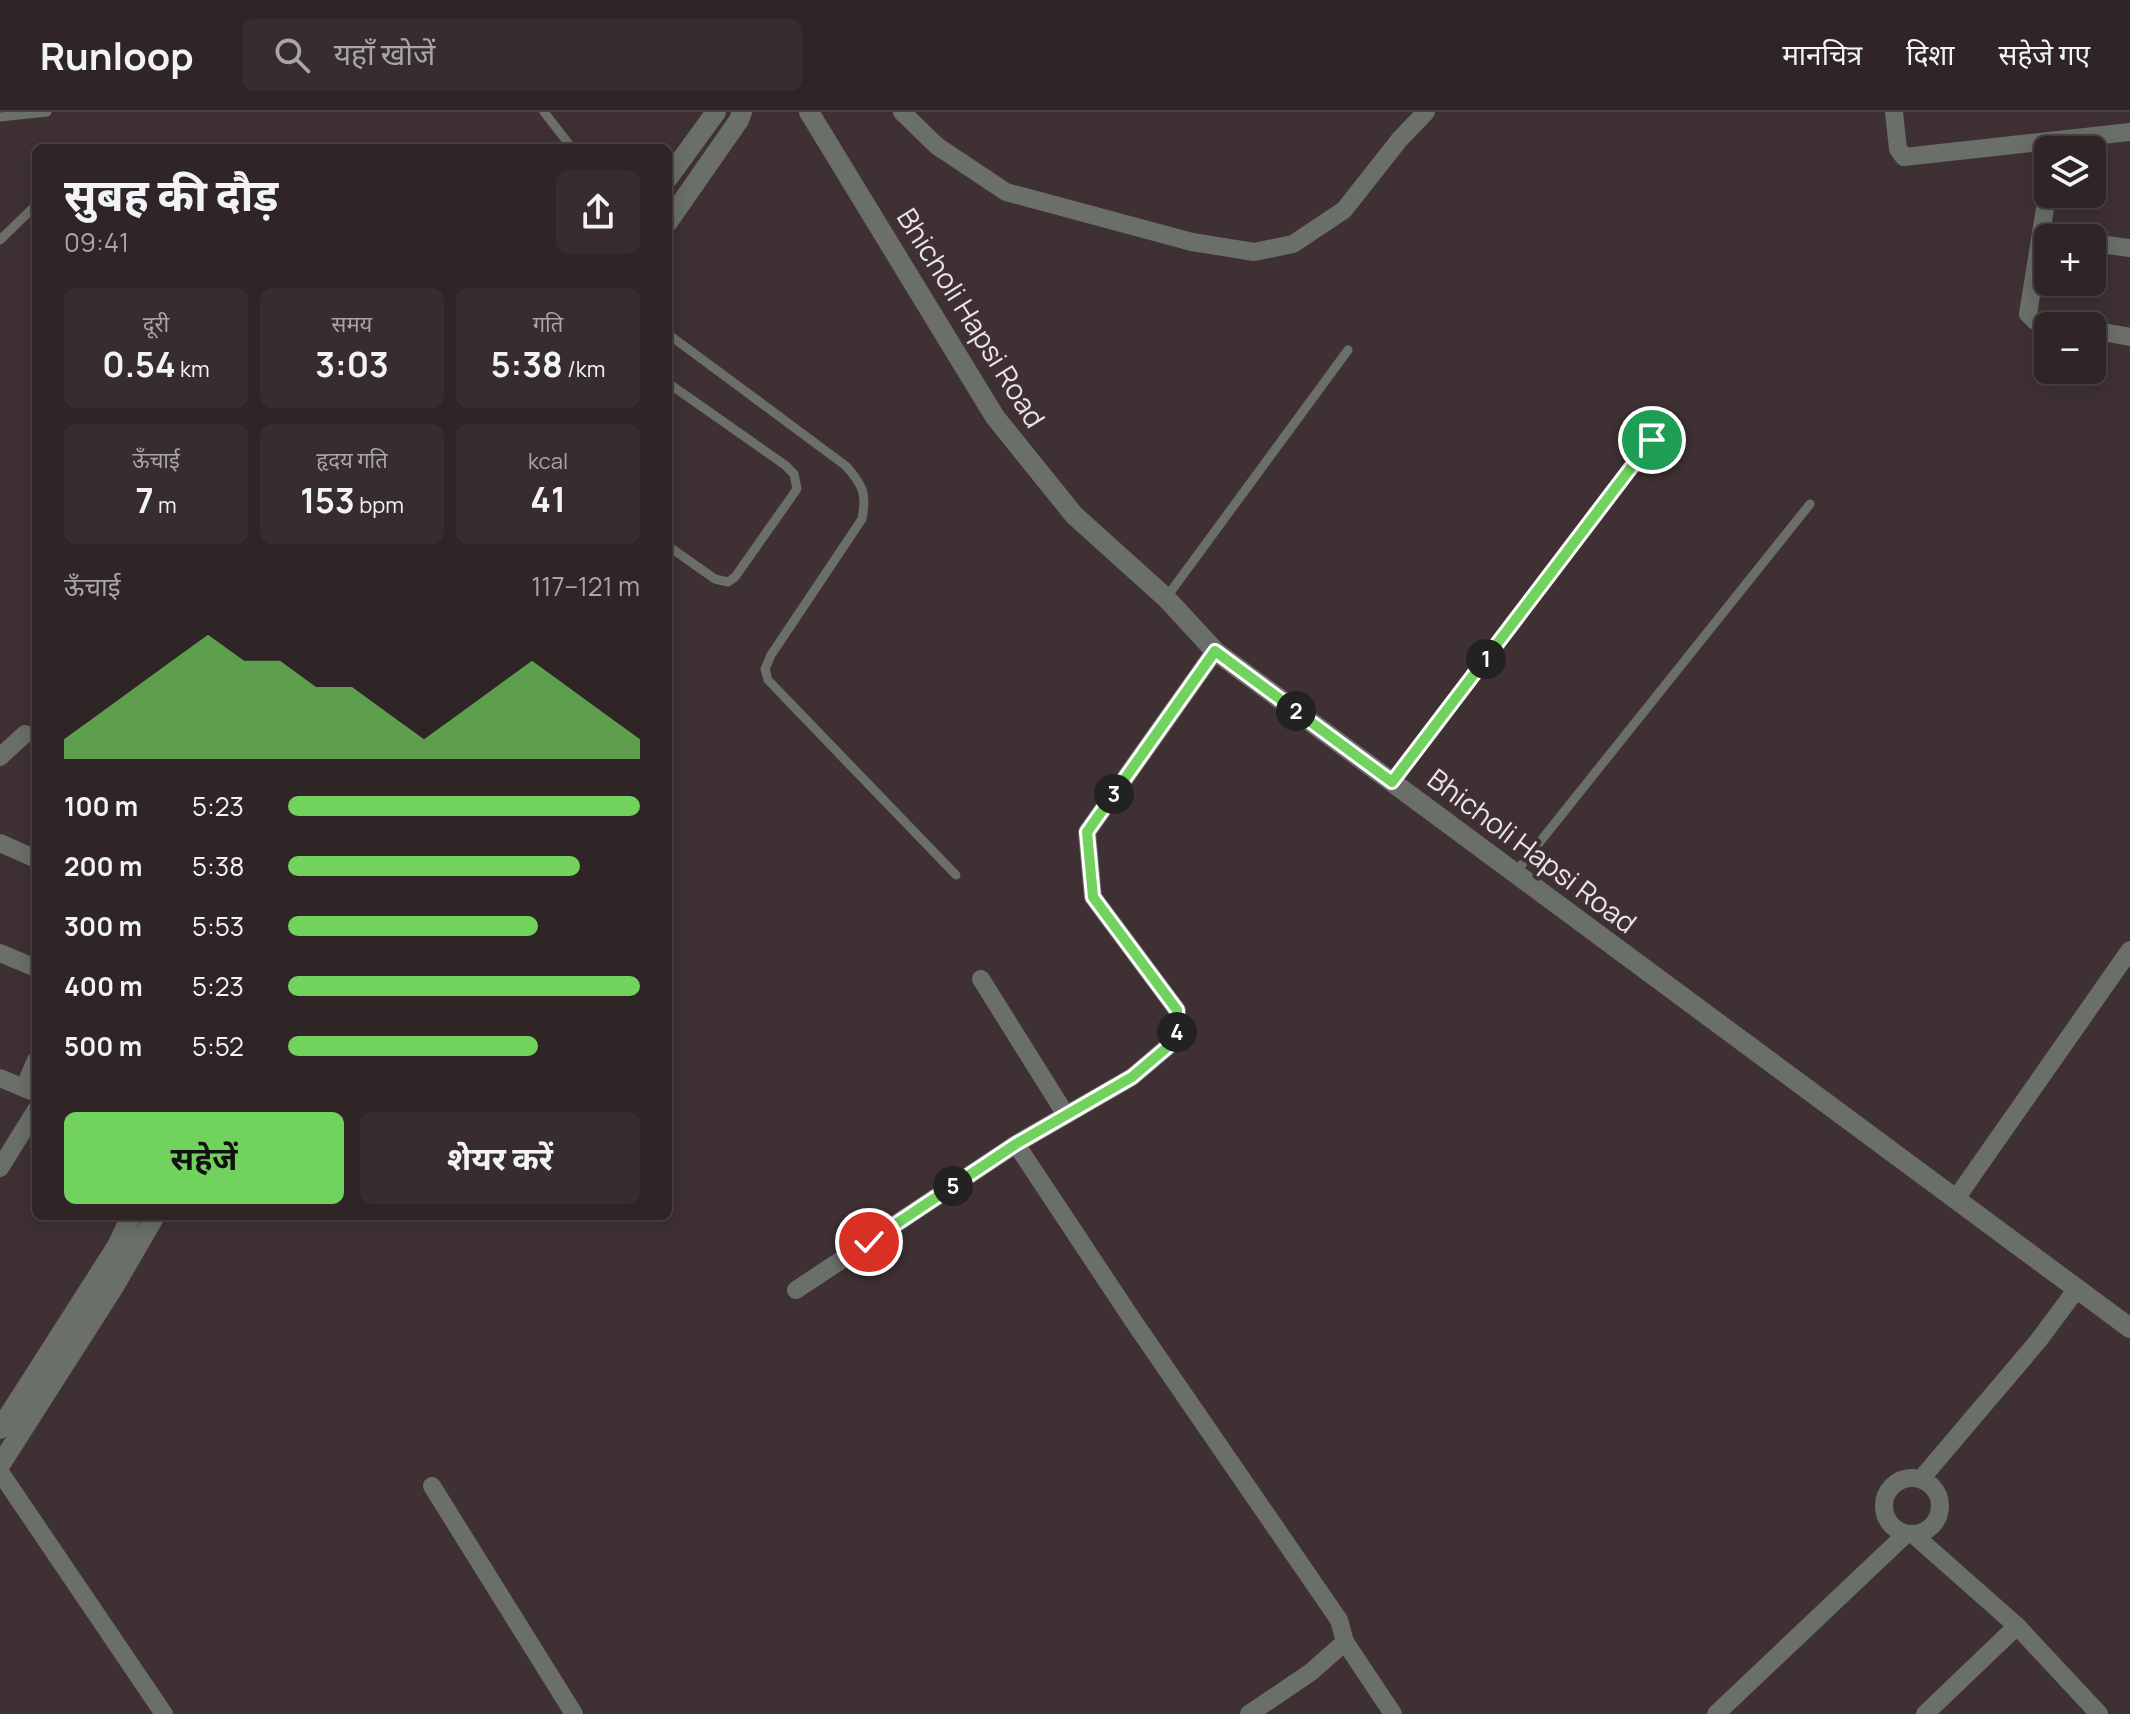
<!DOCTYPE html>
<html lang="hi">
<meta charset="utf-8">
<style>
body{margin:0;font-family:Manrope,"Noto Sans Devanagari",sans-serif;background:#372d2e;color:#f1f3f6;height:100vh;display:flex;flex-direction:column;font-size:30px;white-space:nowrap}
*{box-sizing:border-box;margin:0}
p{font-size:26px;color:#a7a5a7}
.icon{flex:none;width:44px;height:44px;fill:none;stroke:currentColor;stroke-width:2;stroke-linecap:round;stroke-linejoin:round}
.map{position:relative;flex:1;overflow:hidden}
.details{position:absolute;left:32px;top:32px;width:640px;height:1076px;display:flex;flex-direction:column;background:#2f2526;border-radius:12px;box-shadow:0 4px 20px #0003,0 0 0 2px #4a4243}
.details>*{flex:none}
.tools{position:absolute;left:2034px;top:24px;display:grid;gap:16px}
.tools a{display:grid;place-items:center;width:72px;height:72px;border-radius:12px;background:#2f2526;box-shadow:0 4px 20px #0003,0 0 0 2px #4a4243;font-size:40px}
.pin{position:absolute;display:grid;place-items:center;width:68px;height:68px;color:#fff;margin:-34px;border:4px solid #fff;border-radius:50%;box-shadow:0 2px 8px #0007}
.km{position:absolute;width:40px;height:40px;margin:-20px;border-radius:50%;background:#222;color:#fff;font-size:22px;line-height:40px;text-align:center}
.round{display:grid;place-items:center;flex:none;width:84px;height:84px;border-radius:12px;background:#372d2e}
.head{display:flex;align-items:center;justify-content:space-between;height:136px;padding:0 32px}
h1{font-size:44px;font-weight:700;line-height:60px}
.stats{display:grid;grid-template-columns:repeat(3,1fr);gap:12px;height:136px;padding:8px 32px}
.stats div{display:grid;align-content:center;border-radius:12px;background:#372d2e;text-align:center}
.stats b{font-size:34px;font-weight:700}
.stats small{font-size:22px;font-weight:400}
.stats p{font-size:22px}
.chart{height:224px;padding:16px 32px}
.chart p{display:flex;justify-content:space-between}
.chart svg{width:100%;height:144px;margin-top:8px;fill:#71d35e;opacity:.7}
.action{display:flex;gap:16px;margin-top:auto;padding:16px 32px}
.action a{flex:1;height:92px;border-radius:12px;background:#71d35e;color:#111;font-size:32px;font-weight:700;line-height:92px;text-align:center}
.action a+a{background:#372d2e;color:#f1f3f6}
ul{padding:0 32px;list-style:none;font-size:26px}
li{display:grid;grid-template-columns:128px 96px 1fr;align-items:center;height:60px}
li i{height:20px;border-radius:10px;background:#71d35e}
header{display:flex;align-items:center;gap:48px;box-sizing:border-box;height:112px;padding:0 40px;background:#2f2526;border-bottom:2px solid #4a4243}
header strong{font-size:38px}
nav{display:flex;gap:44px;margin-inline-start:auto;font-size:28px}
.search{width:560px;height:72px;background:#372d2e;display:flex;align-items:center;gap:20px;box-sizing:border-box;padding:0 28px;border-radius:12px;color:#a7a5a7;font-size:30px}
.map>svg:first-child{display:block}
</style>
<header>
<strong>Runloop</strong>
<div class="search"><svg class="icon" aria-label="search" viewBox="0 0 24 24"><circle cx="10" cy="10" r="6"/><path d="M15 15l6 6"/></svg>यहाँ खोजें</div>
<nav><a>मानचित्र</a><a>दिशा</a><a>सहेजे गए</a></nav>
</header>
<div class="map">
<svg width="2130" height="1602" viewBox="0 0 2130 1602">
<rect width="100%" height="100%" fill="#3f3133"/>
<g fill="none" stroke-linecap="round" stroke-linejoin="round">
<g stroke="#6a6f6a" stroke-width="9">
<polyline points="544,0 572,36"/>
<polyline points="0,5 47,0"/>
<polyline points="0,128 36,93"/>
<path d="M 668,222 L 846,354 C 863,373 867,382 862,407 L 771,543 L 765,557 L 768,568 L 956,763"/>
<polyline points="668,271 785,353 794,362 797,377 735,465 728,470 715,467 668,434"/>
<polyline points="1166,486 1348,238"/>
<polyline points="1393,669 1652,328"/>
<polyline points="1515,761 1810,392"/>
</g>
<g stroke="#6a6f6a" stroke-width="18">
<polyline points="902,0 937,34 1006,80 1192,130 1254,140 1293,132 1344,98 1400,27 1426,0"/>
<polyline points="1894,0 1898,37 1904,45 2130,20"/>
<polyline points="2048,78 2041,121 2060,126"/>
<polyline points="2041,121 2028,202 2035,209 2062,214"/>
<polyline points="2092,131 2130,136"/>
<polyline points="2092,218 2130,225"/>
<polyline points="0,645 25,622"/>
<polyline points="0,731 36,747"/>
<polyline points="0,841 36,856"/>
<polyline points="981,867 1066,1003"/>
<polyline points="0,966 36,981"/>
<polyline points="24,976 36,948"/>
<polyline points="1016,1032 1134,1210 1339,1508 1345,1530 1311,1560 1249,1602"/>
<polyline points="0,1056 36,998"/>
<polyline points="1955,1088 2130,838"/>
<polyline points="796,1178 1016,1032 1132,965 1178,926 1177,898 1093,785 1087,720 1215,539"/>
<polyline points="0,1360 164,1602"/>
<circle cx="1912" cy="1394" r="28"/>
<polyline points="1921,1367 2038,1229 2076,1178"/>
<polyline points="432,1374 574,1602"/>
<polyline points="1914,1423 2017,1514 2099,1602"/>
<polyline points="1345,1530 1393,1602"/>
<polyline points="1716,1602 1906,1422"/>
<polyline points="1925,1602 2017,1514"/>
</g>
<g stroke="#6a6f6a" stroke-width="20">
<polyline points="809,0 995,305 1074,403 1166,486 1215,539 2130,1216"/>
<polyline points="668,66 716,0"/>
<polyline points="668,110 739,8 742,0"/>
<polyline points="0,1317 117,1134 131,1104"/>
<polyline points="0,1353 115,1173 155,1104"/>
</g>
</g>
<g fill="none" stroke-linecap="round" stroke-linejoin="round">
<g stroke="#fff" stroke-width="16">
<polyline id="route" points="869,1130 1016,1032 1132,965 1178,926 1177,898 1093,785 1087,720 1215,539 1392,670 1652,328"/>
</g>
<use href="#route" stroke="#71d35e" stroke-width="10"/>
</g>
<g text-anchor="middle" stroke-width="8" stroke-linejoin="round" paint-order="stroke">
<g font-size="28" fill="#ece3e4" stroke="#3f3133">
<text transform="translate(971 206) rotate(58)" y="10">Bhicholi Hapsi Road</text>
<text transform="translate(1532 739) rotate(37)" y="10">Bhicholi Hapsi Road</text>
</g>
</g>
</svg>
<div class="tools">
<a><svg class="icon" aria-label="layers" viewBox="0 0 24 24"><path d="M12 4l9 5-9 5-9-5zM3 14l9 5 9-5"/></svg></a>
<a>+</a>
<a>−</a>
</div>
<div class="pin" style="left:1652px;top:328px;background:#1e9e55"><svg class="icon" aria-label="arrive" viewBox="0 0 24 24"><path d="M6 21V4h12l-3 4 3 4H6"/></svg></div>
<div class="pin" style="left:869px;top:1130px;background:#d93025"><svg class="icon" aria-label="check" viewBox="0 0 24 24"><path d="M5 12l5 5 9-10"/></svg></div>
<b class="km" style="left:1486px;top:547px">1</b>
<b class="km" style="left:1296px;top:599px">2</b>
<b class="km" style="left:1114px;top:682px">3</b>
<b class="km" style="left:1177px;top:920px">4</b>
<b class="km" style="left:953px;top:1074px">5</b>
<section class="details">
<div class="head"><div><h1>सुबह की दौड़</h1><p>09:41</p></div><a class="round"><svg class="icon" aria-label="share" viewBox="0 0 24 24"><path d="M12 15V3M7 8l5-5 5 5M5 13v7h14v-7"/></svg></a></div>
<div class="stats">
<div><p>दूरी</p><b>0.54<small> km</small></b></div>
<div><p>समय</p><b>3:03</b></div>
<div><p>गति</p><b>5:38<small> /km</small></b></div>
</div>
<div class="stats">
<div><p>ऊँचाई</p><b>7<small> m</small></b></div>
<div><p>हृदय गति</p><b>153<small> bpm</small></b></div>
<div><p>kcal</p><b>41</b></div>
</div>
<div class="chart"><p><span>ऊँचाई</span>117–121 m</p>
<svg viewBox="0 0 160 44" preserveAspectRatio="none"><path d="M0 44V38L10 30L20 22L30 14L40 6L50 14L60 14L70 22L80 22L90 30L100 38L110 30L120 22L130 14L140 22L150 30L160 38V44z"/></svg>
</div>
<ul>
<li><b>100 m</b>5:23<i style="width:100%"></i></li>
<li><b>200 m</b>5:38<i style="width:83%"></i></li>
<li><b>300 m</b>5:53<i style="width:71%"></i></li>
<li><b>400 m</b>5:23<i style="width:100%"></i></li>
<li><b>500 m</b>5:52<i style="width:71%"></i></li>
</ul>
<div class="action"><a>सहेजें</a><a>शेयर करें</a></div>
</section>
</div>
